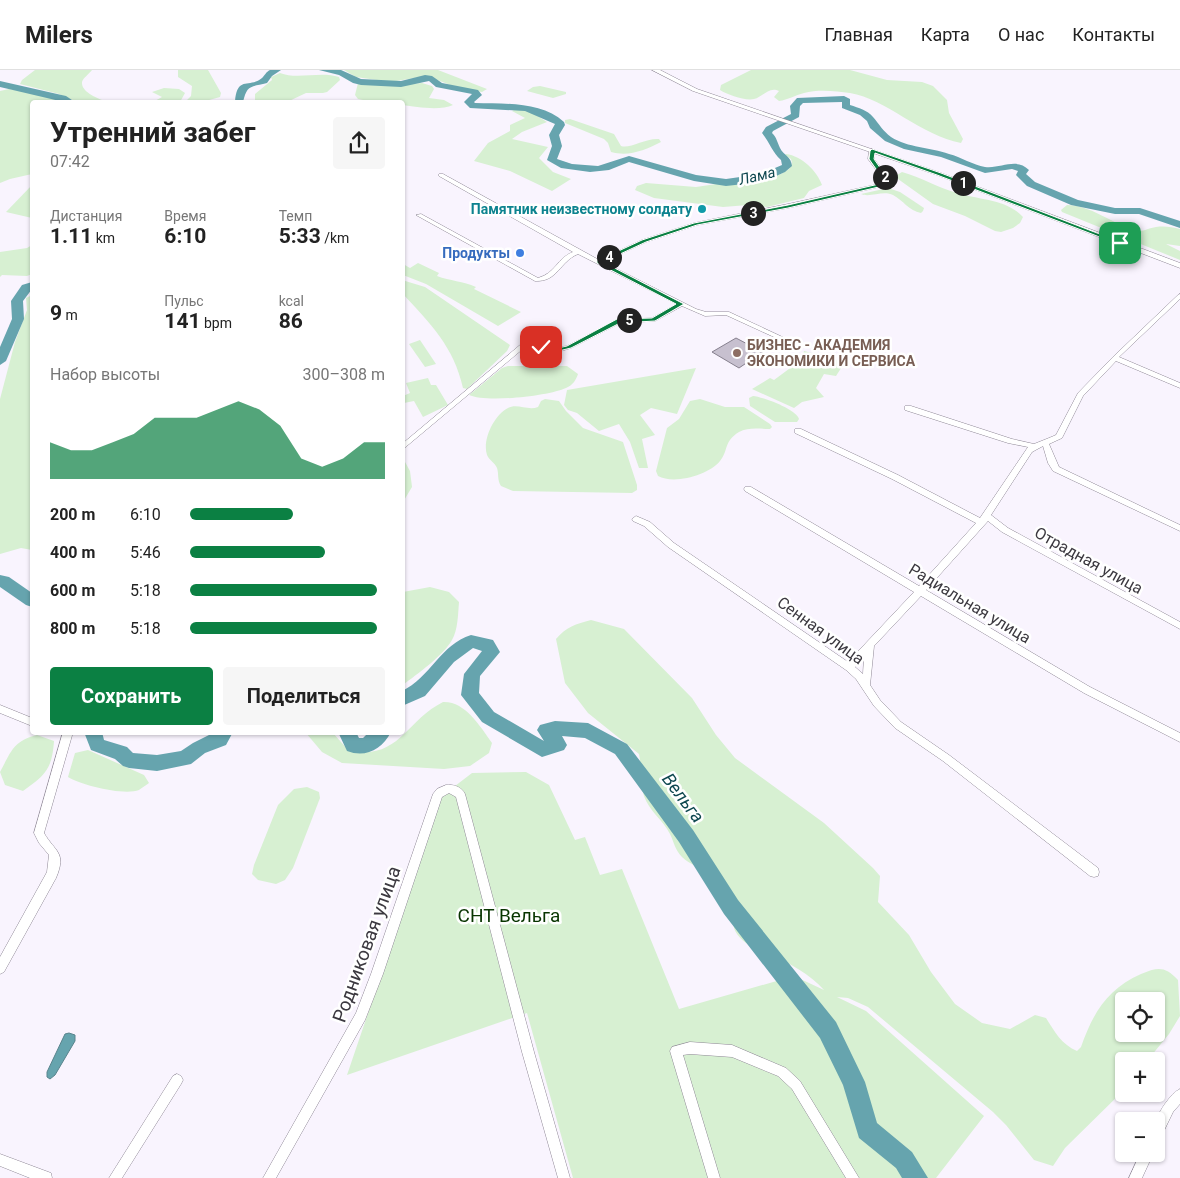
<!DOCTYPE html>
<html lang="ru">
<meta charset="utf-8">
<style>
body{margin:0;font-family:Roboto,sans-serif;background:#f6f6f6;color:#222;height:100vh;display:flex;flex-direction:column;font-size:19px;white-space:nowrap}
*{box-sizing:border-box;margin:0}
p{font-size:16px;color:#767676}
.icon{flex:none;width:28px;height:28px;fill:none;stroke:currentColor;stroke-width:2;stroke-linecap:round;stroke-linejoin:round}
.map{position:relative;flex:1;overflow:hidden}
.details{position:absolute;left:30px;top:30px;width:375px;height:635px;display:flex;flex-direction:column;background:#fff;border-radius:5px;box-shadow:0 1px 4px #0004}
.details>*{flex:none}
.controls{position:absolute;left:1115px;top:922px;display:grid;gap:10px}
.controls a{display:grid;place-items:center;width:50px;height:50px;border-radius:5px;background:#fff;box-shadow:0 1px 4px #0004;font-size:25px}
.pin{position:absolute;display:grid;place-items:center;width:42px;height:42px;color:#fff;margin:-21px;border-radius:10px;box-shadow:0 2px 8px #0006}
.km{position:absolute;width:25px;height:25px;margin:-12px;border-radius:50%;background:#222;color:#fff;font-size:14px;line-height:25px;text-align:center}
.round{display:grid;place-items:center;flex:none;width:52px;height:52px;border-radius:5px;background:#f6f6f6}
.head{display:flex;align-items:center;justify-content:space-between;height:85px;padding:0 20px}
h1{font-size:28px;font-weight:700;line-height:38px}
.stats{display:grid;grid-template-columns:repeat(3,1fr);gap:8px;height:85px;padding:5px 20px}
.stats div{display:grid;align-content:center}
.stats b{font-size:21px;font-weight:700}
.stats small{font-size:14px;font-weight:400}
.stats p{font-size:14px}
.chart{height:140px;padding:10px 20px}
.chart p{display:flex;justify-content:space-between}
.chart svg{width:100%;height:90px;margin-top:5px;fill:#0b8043;opacity:.7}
.button{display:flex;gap:10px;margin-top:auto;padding:10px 20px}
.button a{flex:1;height:58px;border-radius:5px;background:#0b8043;color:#fff;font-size:20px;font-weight:700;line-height:58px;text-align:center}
.button a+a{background:#f6f6f6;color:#222}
ul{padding:0 20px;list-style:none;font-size:16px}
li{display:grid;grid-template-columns:80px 60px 1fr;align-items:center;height:38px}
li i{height:12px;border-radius:6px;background:#0b8043}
header{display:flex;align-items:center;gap:30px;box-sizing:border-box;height:70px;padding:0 25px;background:#fff;border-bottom:1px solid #e0e0e0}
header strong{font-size:24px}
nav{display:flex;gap:28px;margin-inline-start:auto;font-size:18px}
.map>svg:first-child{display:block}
</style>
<header>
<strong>Milers</strong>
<nav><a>Главная</a><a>Карта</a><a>О нас</a><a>Контакты</a></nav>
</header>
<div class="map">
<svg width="1180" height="1108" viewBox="0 0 1180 1108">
<rect width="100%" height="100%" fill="#f9f4fe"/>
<g fill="#d7f0d2" fill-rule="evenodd">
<path d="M 35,0 L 92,0 C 90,3 83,8 82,12 C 81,23 100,29 107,32 L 77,32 L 59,24 L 20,14 L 22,10 Z"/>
<polygon points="178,0 208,0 221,23 220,27 202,32 185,32 191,26 192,16 178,7"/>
<polygon points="344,0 438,0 487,19 482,22 458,18 427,6 390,12 356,7"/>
<path d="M 751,0 L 850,0 L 887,10 L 922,12 L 933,16 L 947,30 L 949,43 L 963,69 L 961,73 C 922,66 886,29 850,23 C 836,21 818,19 804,23 C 795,25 788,30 779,31 L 774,27 L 779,21 C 769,16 763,27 754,29 C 745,31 728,25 720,20 L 721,15 Z"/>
<path d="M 280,3 C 297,10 320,1 339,7 L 340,10 L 327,22 L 323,23 L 306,23 L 287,32 L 255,32 L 255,24 L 272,10 L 271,7 Z"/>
<path d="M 361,12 L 397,15 L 422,13 L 432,16 L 434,19 L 429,28 L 444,30 L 453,35 C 440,41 416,37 403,35 L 402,32 L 363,30 L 358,29 L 355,25 L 358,13 Z"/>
<polygon points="540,16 566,22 566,24 553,28 527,21 533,17"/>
<polygon points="164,18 179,19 185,23 180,32 153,32 162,27 152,22"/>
<polygon points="9,19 50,26 63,32 32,32 32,104 10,109 0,113 0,21"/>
<polygon points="516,39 531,42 547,52 522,62 512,69 548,77 539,88 553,102 571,109 552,121 510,101 474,91 488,73 510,61 510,55 525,48 512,41"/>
<path d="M 570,49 L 614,64 L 621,76 C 630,79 645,68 659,69 L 661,72 C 645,80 629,87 611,82 L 608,73 L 604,69 L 565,53 L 565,50 Z"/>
<path d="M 786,84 C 802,86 817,101 822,115 L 809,121 L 804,128 L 767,137 L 748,135 L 723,137 L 654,128 L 635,120 L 637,116 L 646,113 L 696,117 L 723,113 L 739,115 L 781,104 L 789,99 L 792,93 L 791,89 L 785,85 Z"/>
<path d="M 902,102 C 921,107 938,118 957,123 C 979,130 1007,129 1023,147 L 1020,153 L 1013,158 L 1001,162 L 995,161 L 965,146 L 933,134 L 898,109 L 897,105 Z"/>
<polygon points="32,115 32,148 6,142"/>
<path d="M 888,118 L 900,122 L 924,138 L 923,141 L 921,143 C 909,141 903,130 893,125 C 883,120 870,128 861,124 Z"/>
<path d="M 1067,135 C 1090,135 1112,153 1133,160 C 1142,163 1148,158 1156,157 C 1165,156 1172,157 1180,159 L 1180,176 L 1166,174 L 1180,181 L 1180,190 L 1062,142 L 1061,140 Z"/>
<polygon points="32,175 32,204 27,206 2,205 0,207 0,182 27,178"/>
<path d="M 418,193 L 439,203 L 437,206 C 450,211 463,211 476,217 L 474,219 L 521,242 L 498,256 L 426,214 L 403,205 L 403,194 L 410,198 Z"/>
<path d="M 402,210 L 425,217 L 510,275 L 507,281 L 467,319 L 463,318 C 454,277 430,253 403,224 Z"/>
<polygon points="32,225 32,480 21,478 0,484 0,329 15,272 27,240 26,228"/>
<polygon points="420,270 436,294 425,297 409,274"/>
<polygon points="804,281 845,292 836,306 824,304 816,318 824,327 802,332 794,338 752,319 770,308 774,310 801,290"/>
<path d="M 508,296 L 567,296 L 578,304 C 576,310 573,315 566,318 C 549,326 486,333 469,325 L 502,298 Z"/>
<polygon points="696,298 677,344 651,338 640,345 655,365 642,369 648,398 639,398 630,372 619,354 599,361 577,343 568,340 564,335 567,320"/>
<polygon points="428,308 431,315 436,315 448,335 423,347 414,331 404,333 403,326 410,323 406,313"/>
<path d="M 753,326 C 763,327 796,339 799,349 L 797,352 L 775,352 L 750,336 L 749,328 Z"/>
<path d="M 545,329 L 559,331 L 566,341 L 583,358 L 623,372 L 637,415 L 637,420 L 632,423 L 513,421 L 501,416 C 497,410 499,404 497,398 C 495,393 489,390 487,385 C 482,370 494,345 508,338 C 517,333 528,341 538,337 L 541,331 Z"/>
<path d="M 700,329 L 725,337 L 744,337 L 770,354 L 772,357 L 770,359 C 760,359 748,357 739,362 C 723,372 729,380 720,391 C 709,405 674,415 658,406 L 656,401 L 667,358 L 679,349 L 690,331 Z"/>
<polygon points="405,392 410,401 412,417 403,432 403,393"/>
<path d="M 430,517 L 449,522 L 459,532 C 458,544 458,560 452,570 C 443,586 417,604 403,615 L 403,522 Z"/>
<path d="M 591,550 L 624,559 L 692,628 L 716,665 L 735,688 L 824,753 L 873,798 L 880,806 L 878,832 L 909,865 L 931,902 L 955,934 L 982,953 L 1010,959 L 1035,945 L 1046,948 C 1055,962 1061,974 1077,981 L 1081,977 C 1093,943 1107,919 1141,904 C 1158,897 1165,896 1178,910 L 1180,946 L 1169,964 L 1147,991 L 1124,991 L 1124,1020 L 1065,1078 L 1053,1096 L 1034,1090 L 1006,1055 L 993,1042 L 868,937 L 848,928 L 837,927 L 866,941 L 984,1046 L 936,1108 L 573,1108 L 527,943 L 347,1005 L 442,726 L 472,703 L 526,702 L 549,715 L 575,770 L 585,767 L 600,805 L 622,799 L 679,939 L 794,906 L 824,920 C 810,904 789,893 770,884 C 762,881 752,878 746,873 C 721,853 743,846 734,825 C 724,802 698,802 682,787 C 675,780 674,772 670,764 C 663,750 649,741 644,726 C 640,713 642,698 639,684 L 588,643 L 565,613 L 556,569 C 566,557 576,554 591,550 ZM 1124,931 L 1156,931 L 1156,964 L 1124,964 Z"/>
<path d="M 443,632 C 465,631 480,656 492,673 L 489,683 L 470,696 L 444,699 L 342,693 L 322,682 L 306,663 L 333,663 L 349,681 C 400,690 405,651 443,632 Z"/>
<path d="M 37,665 L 54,671 C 52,700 45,705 23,721 L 5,715 L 0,702 C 11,682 13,671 37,665 Z"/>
<path d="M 88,680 L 144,705 L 149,713 C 146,715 142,718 139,720 C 124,726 81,715 68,707 L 75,683 Z"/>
<polygon points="307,717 319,722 320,728 293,798 285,810 276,814 258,810 252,804 254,795 278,735 294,719"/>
</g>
<polygon fill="#66a4ae" stroke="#59848d" points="69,963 75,965 75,971 55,1005 50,1009 47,1007 47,1002 65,964"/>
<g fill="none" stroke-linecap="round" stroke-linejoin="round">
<g fill="#66a4ae" fill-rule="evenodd">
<path d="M 270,0 L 281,0 L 272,6 L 267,13 C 250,17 247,15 243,32 L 235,32 C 237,5 249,19 262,8 C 265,5 266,2 270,0 Z"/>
<path d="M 319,0 L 341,0 L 361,9 L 401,11 L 425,5 L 432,6 L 442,13 L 478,20 L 482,25 L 474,32 L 475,33 C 504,34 541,31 564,52 L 565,55 L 559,65 L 562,76 L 557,89 L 572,94 L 598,96 L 629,86 L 696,105 L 726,109 L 761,104 L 782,95 L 781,90 C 772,82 770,73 762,63 L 766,57 L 791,44 L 790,36 L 797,28 L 844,26 L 850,29 L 850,35 C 859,38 867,40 873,47 C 879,54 883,61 891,67 C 908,78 930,77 949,84 C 961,87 973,95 985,97 C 1001,99 1016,87 1029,100 L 1026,104 L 1035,112 L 1078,130 L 1115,138 L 1140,138 L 1180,151 L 1180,158 L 1139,144 L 1115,144 L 1071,135 L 1027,116 L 1016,105 L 1018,101 L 1012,99 L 985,103 L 941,87 L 904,79 L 885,71 L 870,58 L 867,51 L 860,45 L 842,38 L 842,32 L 803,33 L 800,36 L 799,47 L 773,61 L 772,63 C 777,68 777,72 780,78 C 784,86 791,86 792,96 L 785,102 L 774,107 L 744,114 L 726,116 L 694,111 L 629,92 L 609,100 L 590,102 L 561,98 L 547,90 L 552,76 L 549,65 L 555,54 L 525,41 L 470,38 L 464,32 L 472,24 L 436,17 L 429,11 L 401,17 L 361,15 L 353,13 L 339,5 Z"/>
<polygon points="0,11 66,26 75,32 64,32 0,17"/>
<polygon points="32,212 32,219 23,231 24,249 6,291 0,295 0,277 12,249 11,231 22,215"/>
<polygon points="0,505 9,507 32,523 32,537 26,535 0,517"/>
<path d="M 471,565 L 493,570 L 500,582 L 480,606 L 479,623 L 494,642 L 544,671 L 537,660 L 540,655 L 555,651 L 588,653 L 627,674 L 693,760 L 738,830 L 836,952 L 865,1012 L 877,1053 L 912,1082 L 928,1108 L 902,1108 L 896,1098 L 859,1068 L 843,1015 L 820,968 L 724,844 L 679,772 L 615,684 L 585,668 L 562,666 L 567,675 L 564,680 L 542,687 L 482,652 L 461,625 L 464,604 L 482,581 L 473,578 L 454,592 L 425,626 L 402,636 L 402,621 C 430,608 441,574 471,565 Z"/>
<polygon points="84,662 102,662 104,670 127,677 133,683 157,685 181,681 193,673 215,662 233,662 226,675 205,683 191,694 157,701 129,698 123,696 115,689 91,680"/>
<path d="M 338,662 L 356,662 L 359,668 L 363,668 L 369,662 L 391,662 C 382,680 365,688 347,681 Z"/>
</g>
</g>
<polygon fill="#c7c0cf" stroke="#86808e" points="736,268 753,277 764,281 739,298 712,282"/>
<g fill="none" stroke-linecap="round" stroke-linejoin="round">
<g stroke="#8f8896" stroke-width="1">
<g id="minor">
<path d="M 872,79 L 875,81 L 874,89 L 889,109 L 883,116 L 788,138 L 697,155 L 646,172 L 603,192 L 696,239 L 706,242 L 729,242 L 791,271 L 791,273 L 787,273 L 726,245 L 705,246 L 682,236 L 655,251 L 620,253 L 571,278 L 561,281 L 533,277 L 524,278 L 402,380 L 402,374 L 520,275 C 537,271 551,280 567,276 L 617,250 L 652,248 L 677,234 L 578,184 C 559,192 558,212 535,211 L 416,145 L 421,144 L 538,208 C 556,203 557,188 573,182 L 439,106 L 439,104 L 443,104 L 599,190 L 642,170 L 694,153 L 788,134 L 879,114 L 883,109 L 868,89 L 869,81 Z"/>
<path d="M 1180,224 L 1180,229 L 1119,287 L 1180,313 L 1180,318 L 1116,291 L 1083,326 L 1062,368 L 1049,374 L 1059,397 L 1180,455 L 1180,461 L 1053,401 L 1048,393 L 1043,376 L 1032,382 L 991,445 L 1008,458 L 1180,552 L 1180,559 L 1002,462 L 988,451 L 926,520 L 1090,617 L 1180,663 L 1180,672 L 1084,623 L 921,526 L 874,576 L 870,615 L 880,630 L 901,652 L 949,685 L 1098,798 L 1099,802 L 1098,806 L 1094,807 L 1090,806 L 943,691 L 895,658 L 874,636 L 856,609 L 846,600 L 668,477 L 644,456 L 633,451 L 632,449 L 636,446 L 650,452 L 674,473 L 848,592 L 914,522 L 745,421 L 744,419 L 745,417 L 751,417 L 919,516 L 976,453 L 892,409 L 795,363 L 795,359 L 801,359 L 898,405 L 980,448 L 1028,377 L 1008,373 L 905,340 L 905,336 L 911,336 L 1012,369 L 1034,374 L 1049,368 L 1056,365 L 1078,323 L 1113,287 L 1178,225 ZM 864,587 L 863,604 L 855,597 Z"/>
<polygon points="0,635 32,648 32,656 0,643"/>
<path d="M 63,662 L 73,662 L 44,763 C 55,782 67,782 56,808 L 4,902 L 0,904 L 0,887 L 47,802 L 49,785 L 39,773 L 34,763 Z"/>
<path d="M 446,715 C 453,714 462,717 465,724 L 534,982 L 570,1108 L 558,1108 L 522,982 L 456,727 L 449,723 L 442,727 L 383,904 L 365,950 L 276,1108 L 263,1108 L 356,943 L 371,904 L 433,724 L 437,719 Z"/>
<polygon points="690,972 732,975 786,998 800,1011 859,1108 846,1108 792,1019 778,1006 732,987 690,984 683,985 720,1108 708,1108 670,981 672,977"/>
<polygon points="177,1004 181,1006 183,1010 181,1014 122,1108 109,1108 173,1006"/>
<path d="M 1180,1019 L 1180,1034 L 1173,1042 L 1160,1069 L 1156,1071 C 1156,1065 1155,1057 1156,1051 C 1159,1041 1171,1023 1180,1019 Z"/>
<polygon points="0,1084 51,1103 52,1108 30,1108 0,1096"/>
<polygon points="1140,1084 1153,1084 1142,1108 1129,1108"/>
</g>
</g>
<g stroke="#8f8896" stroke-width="1">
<polygon id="major" points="652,0 660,0 697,19 941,103 1180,193 1180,198 937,105 693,21"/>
</g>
<use href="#minor" fill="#fff" fill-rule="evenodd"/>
<use href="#major" fill="#fff" fill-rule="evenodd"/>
</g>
<polygon fill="#0b8043" stroke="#fff" points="872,79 941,103 1123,173 1118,174 937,105 875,83 874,89 888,109 883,116 788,138 697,155 646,172 603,192 684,234 655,251 620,253 571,278 554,282 538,277 541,275 554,279 567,276 617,249 652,248 676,234 597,193 597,191 642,170 694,153 788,135 879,114 883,109 869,89 870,81"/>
<circle fill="#0f9aa8" stroke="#fff" stroke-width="2" cx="702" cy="139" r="5"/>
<circle fill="#3f7fe0" stroke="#fff" stroke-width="2" cx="520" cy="183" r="5"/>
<circle fill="#8d6e63" stroke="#fff" stroke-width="2" cx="737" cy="283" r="5"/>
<g text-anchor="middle" stroke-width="5" stroke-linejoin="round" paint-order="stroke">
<g font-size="14" font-weight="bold" fill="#0d838f" stroke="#fff" text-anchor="end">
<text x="692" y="144">Памятник неизвестному солдату</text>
</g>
<g font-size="14" font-weight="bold" fill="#366cbe" stroke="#fff" text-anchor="end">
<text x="510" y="188">Продукты</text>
</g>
<g font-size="14" font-weight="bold" fill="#785e54" stroke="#fff" text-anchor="start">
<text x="747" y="280">БИЗНЕС - АКАДЕМИЯ<tspan x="747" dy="16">ЭКОНОМИКИ И СЕРВИСА</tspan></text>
</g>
<g font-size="15" font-style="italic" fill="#0f4850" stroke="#fff">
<text transform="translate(757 106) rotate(-13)" y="5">Лама</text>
</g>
<g font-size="16" fill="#3c3940" stroke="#fff">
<text transform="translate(1089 490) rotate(29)" y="6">Отрадная улица</text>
<text transform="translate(970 533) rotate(31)" y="6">Радиальная улица</text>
<text transform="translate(821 560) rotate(36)" y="6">Сенная улица</text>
</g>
<g font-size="18" font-style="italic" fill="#0f4850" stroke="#fff">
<text transform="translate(683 728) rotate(53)" y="6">Вельга</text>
</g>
<g font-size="19" fill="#083500" stroke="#fff">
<text x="509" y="852">СНТ Вельга</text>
</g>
<g font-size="19" fill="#3c3940" stroke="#fff">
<text transform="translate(366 874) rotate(-70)" y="7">Родниковая улица</text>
</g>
</g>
</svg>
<div class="controls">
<a><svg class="icon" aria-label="locate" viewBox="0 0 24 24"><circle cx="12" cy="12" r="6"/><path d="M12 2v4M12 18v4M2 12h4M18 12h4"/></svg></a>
<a>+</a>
<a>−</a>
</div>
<div class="pin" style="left:1120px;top:173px;background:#1e9e55"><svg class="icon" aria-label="arrive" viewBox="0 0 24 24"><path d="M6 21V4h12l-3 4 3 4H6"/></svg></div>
<div class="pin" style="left:541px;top:277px;background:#d93025"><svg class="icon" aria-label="check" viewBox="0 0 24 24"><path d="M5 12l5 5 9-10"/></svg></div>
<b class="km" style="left:963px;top:113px">1</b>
<b class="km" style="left:885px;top:107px">2</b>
<b class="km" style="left:753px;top:143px">3</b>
<b class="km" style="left:609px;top:187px">4</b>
<b class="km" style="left:629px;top:250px">5</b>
<section class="details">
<div class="head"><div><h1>Утренний забег</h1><p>07:42</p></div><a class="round"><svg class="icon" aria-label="share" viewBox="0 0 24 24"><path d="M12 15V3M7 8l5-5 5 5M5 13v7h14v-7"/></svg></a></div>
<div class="stats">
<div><p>Дистанция</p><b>1.11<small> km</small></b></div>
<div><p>Время</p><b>6:10</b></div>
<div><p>Темп</p><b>5:33<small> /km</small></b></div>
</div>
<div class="stats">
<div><b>9<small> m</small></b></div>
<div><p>Пульс</p><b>141<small> bpm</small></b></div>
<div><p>kcal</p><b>86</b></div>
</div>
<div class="chart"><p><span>Набор высоты</span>300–308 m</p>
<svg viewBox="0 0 160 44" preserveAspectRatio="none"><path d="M0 44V26L10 30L20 30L30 26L40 22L50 14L60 14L70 14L80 10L90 6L100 10L110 18L120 34L130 38L140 34L150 26L160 26V44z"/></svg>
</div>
<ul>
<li><b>200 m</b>6:10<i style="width:53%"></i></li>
<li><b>400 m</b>5:46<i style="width:69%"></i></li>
<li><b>600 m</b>5:18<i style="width:96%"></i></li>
<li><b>800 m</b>5:18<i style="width:96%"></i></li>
</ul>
<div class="button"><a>Сохранить</a><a>Поделиться</a></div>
</section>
</div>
